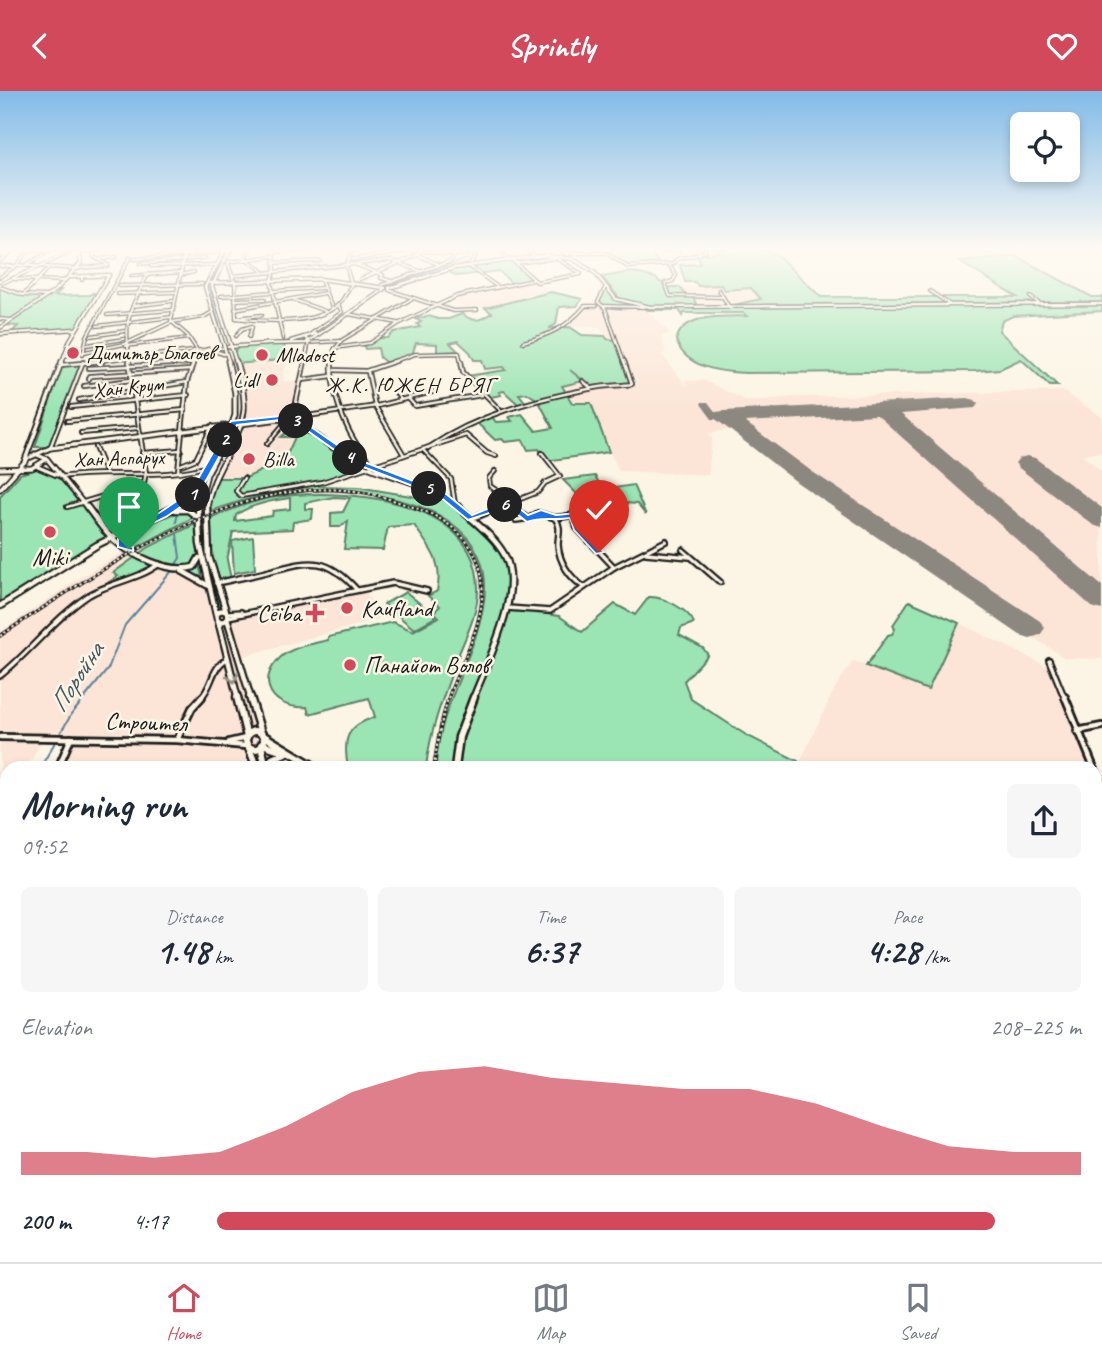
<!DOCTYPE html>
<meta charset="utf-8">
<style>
body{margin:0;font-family:Caveat,sans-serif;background:#f6f6f7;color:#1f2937;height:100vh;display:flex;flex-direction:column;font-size:26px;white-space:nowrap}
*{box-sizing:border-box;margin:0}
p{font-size:23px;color:#747a83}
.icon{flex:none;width:38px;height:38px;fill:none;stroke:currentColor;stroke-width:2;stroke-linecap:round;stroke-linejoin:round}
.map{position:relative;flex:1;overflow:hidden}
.details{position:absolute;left:0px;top:670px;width:1102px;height:502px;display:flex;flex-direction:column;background:#fff;border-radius:21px 21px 0 0;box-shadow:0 4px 10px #0003}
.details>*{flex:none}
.tools{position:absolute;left:1010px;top:21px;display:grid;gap:14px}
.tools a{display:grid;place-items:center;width:70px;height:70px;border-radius:10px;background:#fff;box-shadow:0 4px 10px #0003;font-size:35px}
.pin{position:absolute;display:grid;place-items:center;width:60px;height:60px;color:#fff;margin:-72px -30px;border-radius:50% 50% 50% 0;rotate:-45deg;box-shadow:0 0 7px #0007}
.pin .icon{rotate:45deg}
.km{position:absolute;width:35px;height:35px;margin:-18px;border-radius:50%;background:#222;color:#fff;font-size:19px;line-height:35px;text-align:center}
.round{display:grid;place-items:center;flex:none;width:74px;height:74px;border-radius:10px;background:#f6f6f7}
.overview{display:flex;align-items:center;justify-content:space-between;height:119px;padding:0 21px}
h1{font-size:38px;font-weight:800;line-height:52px}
.metrics{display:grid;grid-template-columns:repeat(3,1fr);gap:10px;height:119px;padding:7px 21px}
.metrics div{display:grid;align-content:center;border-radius:10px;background:#f6f6f7;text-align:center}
.metrics b{font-size:35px;font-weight:800}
.metrics small{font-size:19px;font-weight:400}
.metrics p{font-size:19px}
.chart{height:196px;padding:14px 21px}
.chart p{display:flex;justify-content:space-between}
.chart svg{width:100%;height:126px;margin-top:7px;fill:#d1495b;opacity:.7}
ul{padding:0 21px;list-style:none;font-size:23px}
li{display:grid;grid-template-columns:112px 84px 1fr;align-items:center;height:52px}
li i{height:18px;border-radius:9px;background:#d1495b}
header{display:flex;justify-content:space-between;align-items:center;height:91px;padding:0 21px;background:#d1495b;color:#fff;font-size:32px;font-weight:800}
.tabs{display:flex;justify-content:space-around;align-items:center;height:98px;border-top:2px solid #e0e1e3;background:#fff;font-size:19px;color:#747a83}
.tabs a{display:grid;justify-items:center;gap:4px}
.tabs .selected{color:#d1495b}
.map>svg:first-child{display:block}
</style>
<header><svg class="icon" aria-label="back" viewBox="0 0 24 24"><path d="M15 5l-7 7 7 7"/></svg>Sprintly<svg class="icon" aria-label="heart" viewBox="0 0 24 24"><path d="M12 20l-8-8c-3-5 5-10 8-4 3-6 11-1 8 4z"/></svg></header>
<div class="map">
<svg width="1102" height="1171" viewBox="0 0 1102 1171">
<rect width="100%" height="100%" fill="#fcf5e5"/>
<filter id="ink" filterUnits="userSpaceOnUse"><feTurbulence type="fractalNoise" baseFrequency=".0143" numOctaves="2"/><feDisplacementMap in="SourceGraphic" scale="14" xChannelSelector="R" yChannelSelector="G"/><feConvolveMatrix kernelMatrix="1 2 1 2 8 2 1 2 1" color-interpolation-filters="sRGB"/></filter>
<g filter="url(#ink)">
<g fill="#fce5d7">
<polygon points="353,157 346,174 309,177 307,170 274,172 274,161"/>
<polygon points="533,189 549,201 488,216 463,216 451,207"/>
<polygon points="721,194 725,199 751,197 761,209 733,214 697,214 694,207 687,206 680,196"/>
<polygon points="587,214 644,216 671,243 661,245 666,262 661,263 688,297 685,290 703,289 747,310 795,306 1063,300 1102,326 1102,361 1082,364 1102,380 1102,568 1065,567 855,432 734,338 709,342 712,348 708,384 619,380 602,344 591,313 572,312 561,294 583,290 591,297 632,292 615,249 608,248 600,236 570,235 574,231 572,230"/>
<polygon points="287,269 283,290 302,289 294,321 301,333 295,333 282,346 296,346 285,368 246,387 213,387 242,331 244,307 235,273"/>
<polygon points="129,458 179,479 208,495 216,523 222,521 250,520 363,498 377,519 379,528 237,567 265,649 262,657 266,677 58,677 70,647 44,646 27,677 7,677 7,716 0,729 0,541 85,483"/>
<polygon points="959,532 1051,577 1094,677 797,677 836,595 853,570 928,598"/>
<polygon points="1096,681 1102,695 1102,785 1096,784"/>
<polygon points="5,1028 7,1159 0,1159 0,1040"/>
</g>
<g fill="#9be4b3" stroke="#5c8068" stroke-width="2" fill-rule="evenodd">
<polygon points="616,157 678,157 681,161 651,161 659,173 627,176 605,161"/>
<polygon points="715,157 760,157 777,164 821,206 1017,206 960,171 1016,165 1092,206 1102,206 1102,211 733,214 761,208 751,197 725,199 721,194 698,195 695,191 685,191 680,174 700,173 698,164 719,161"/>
<polygon points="512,169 533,189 512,193 499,180 457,185 447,180 465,176 477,181 471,174"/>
<polygon points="632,181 655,187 667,196 680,196 687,206 693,206 697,215 649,215 619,207 602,186"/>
<polygon points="0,196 23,204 48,205 55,199 61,199 55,205 90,204 94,201 93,203 97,205 76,238 10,243 18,235 4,234 10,230 0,228"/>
<path d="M 605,197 L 620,210 L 644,216 L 1102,213 L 1102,220 L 1013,225 L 1002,230 L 999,240 L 1058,295 L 1050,295 L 1021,268 L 1000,278 L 975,280 L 746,282 C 720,281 685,277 676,249 C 684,221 724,226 747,225 L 743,222 L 684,222 L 683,225 L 679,219 L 647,219 L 644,216 C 630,217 607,221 598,209 Z"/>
<path d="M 551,201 L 582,208 L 577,215 L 559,216 L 556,233 L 549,237 L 570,236 L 582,244 L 605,245 L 607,248 L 616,249 L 632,291 L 591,295 L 570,279 L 583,290 L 562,295 L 572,312 L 591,312 L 609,361 L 546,370 L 539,358 L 528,359 L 523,349 L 505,351 L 502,348 L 495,349 L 475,330 L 492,326 L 496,331 L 512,330 L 509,326 L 522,323 L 536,340 L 553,337 L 538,309 L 527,302 L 519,303 L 526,312 L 519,314 L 504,300 L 499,301 L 501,304 L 486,307 L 467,285 L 506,279 L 504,276 L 485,278 L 482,269 L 474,269 L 470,261 L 458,250 L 450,252 L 458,260 L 437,261 L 437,253 L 416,252 L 412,264 L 387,272 L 380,267 L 378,257 L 365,258 L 364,254 L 378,247 L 388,247 L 394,241 L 420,236 L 417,233 L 421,231 L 416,228 L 429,225 L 438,228 L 449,228 L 462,223 C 477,234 482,227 492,222 L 485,217 Z"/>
<polygon points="306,248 308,250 285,253 281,269 235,273 232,263 239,256"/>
<polygon points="81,272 49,356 35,356 62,274"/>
<path d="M 295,333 L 302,333 L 337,359 L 366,375 L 318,393 L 319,395 L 358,396 L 417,406 L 432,399 C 462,412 485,442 507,465 C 514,483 513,498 508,517 L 559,525 L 582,541 L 615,513 L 635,524 L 649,506 C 663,505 689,519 694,532 L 681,537 L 679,544 L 703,557 L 708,564 L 684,590 L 691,608 L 746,644 L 798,670 L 797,677 L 436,677 C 436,615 483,557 485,498 C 487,407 353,394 288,401 C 260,404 232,412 205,422 L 205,429 C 226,421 248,411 270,407 C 337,396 479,403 478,499 C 478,520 468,541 460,560 C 446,598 430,637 426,677 L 348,677 C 343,649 345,635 375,626 L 369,607 L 309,623 L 307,616 C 273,619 253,590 282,565 C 295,555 312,553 328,549 L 328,546 L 393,531 L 413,540 L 439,526 L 434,521 L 440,515 L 428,505 L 437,500 C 444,469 428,456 414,434 L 388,436 L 383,459 L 344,458 L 348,430 L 340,436 L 331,436 L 331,422 L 343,421 L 350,407 L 334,406 L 305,412 L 305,418 L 313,418 L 312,428 L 293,431 L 292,438 L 233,441 L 227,469 L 231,488 L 216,492 L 205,445 L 220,517 L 217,518 L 200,445 L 200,408 L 206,410 L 213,387 L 246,387 L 285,368 L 295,346 L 281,346 ZM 290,407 L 290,418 L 273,420 L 272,425 L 235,430 L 236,424 C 250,414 273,409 290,407 Z"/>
<polygon points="39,377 60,388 108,447 0,513 0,405 20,383"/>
<polygon points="595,385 599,392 593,393 596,400 633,394 646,424 637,413 625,412 604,418 599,408 584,410 563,389"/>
<polygon points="182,419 189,420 194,426 134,458 124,453 128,443 134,439"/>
<polygon points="197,432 199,453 196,476 199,473 202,486 159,473 153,479 112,493 109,491 118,485 113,482 149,456"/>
<polygon points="253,446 255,478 234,482 232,450"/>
<polygon points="406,501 436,526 414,538 384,513"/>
<polygon points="909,510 959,532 928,599 866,575 888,544 892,543 895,538 893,534"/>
<polygon points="7,730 7,837 0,849 0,741"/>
<polygon points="1096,1071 1102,1074 1102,1171 1001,1171 1002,1166 1096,1166"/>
<polygon points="467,1166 770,1166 780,1171 467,1171"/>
</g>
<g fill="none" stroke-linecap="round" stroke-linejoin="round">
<g stroke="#5d8297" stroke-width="2">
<polyline points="210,191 224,168"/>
<polyline points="209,195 223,249"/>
<polyline points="386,195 467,168 474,157"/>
<polyline points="230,271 237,298"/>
<polyline points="209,357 220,338"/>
<polyline points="176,431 178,421"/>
<polyline points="175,475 180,467 177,443"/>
<polyline points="40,677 71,624 108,578 125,534 172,480"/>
<polyline points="0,775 7,765"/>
</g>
<polygon fill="#8c8880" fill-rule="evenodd" points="702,311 708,311 717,323 728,326 724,329 712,328 701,313"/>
<g fill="#8c8880" fill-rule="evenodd">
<polygon points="968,307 975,309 978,313 975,317 901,323 1102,495 1102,519 1092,516 877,324 745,331 814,382 1040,530 1045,537 1040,544 1030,547 1020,544 798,392 713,326 716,321 724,320"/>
<polygon points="1027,365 1035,367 1102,417 1102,437 1093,434 1019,377 1015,372 1019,367"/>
</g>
<g stroke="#1c1c1c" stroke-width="4.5">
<g id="street-far4">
<polyline points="186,157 171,230 188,245 197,259 193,271"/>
<polyline points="250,157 245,167 263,180"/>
<polyline points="274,157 275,180 271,191 283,248"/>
<polyline points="499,157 507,169"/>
<polyline points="526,157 533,164"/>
<polyline points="94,158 94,166 108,174"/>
<polyline points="28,160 75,158"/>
<polyline points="351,160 373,157"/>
<polyline points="274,161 342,157"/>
<polyline points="700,161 706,160 704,157"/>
<polyline points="79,162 108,157"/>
<polyline points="565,162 606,162 628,176 673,173 677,168 700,163 697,157"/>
<polyline points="187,163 231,160"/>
<polyline points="418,164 438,173"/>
<polyline points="0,165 19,157"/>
<polyline points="100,168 116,166"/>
<polyline points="133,168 187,164"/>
<polyline points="348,169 418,159 455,164"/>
<polyline points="512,169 537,191 581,183"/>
<polyline points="0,170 10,162"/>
<polyline points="274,172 320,170"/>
<polyline points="471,172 479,157"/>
<polyline points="515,172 556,167 580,182"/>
<polyline points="140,173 205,167"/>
<polyline points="357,173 391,169 420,180"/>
<polyline points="17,174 78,178"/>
<polyline points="26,174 50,160"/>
<polyline points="669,174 676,184 673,190 665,192 670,205 723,206"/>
<polyline points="0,175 13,175"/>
<polyline points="151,175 217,174"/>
<polyline points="468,175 498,196"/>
<polyline points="79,177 108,175"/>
<polyline points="180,184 194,181"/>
<polyline points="82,185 82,189"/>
<polyline points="131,185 182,181"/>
<polyline points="232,185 354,173 383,184 381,187 391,190"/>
<polyline points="0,186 17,174 30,157"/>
<polyline points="13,188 64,190"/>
<polyline points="360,188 418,164 424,157"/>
<polyline points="321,189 332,217"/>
<polyline points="234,191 228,171 274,165"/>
<path d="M 235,192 L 236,227 C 266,231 315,235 339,213 C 344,208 347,200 351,194"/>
<polyline points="351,192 346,174 353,157"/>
<polyline points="0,193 78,158"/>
<polyline points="382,194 451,170 455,164 465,163 467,157"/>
<polyline points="119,195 202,193"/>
<polyline points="0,196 23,204 48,205"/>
<polyline points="605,197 598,211 605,217 624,271"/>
<polyline points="389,199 453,220 477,219"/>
<polyline points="719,199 729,216"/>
<polyline points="273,200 323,197"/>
<polyline points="930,200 949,213"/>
<polyline points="118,203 175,201"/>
<polyline points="23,204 48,178"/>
<polyline points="221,205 273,201"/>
<polyline points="1030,206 1040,213"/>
<polyline points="235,209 265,208"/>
<polyline points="294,209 325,220"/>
<polyline points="133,215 173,210"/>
<polyline points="604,215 644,216"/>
<polyline points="235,218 325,202"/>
<polyline points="348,223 398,232"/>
<polyline points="107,224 172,219"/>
<polyline points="236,227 262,224"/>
<polyline points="0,228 11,229"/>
<polyline points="97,235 172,226"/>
<polyline points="91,245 125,240"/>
<polyline points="236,245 242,238 252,235"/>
<polyline points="249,246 252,236"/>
<path d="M 523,251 C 550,244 567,236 585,215 L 596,215"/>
<polyline points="306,252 340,250"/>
<polyline points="87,254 124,248"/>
<polyline points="126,255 189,247"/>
<polyline points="335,257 370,252 400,232 457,205 533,189"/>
<polyline points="83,263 87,245 130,166"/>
<polyline points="64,265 125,253 172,231 204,226 212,221"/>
<polyline points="87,271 222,257"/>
<path d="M 130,271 C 123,228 129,221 148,183"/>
<polyline points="305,271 309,250 305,247 342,221 338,214"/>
<polyline points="332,271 334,259 342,249 413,207"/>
<polyline points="391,271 415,263 459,262 461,271"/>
</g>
</g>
<g stroke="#1c1c1c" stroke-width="6">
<g id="street-far3">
<polyline points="129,270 146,382 138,418"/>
<path d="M 332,270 C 330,306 352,361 383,381"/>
<polyline points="461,270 463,281 500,319"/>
<polyline points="61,274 103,270"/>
<polyline points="89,277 193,272"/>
<polyline points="332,279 366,280 396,270"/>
<polyline points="368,281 375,315 404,364"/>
<polyline points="89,288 90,285 191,279"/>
<polyline points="302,289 332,285"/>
<polyline points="583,290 591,297"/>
<polyline points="84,295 131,289"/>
<polyline points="395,300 401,309"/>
<polyline points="408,307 415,315 482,304"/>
<polyline points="79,309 187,291"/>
<polyline points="71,316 188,304"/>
<polyline points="307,325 377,315 436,300"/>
<polyline points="67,330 185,319"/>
<polyline points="81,342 138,337"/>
<polyline points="267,353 294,321 305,270"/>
<polyline points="95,356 106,383"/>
<polyline points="50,357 83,271"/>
<path d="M 428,357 C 478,323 536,308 594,297 C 607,294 620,295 632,293 L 624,270"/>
<polyline points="423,359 451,388 455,413"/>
<polyline points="142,362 181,359"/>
<polyline points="181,374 196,368 212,335"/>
<polyline points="178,380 187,291 194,270"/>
<polyline points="495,380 489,387 490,395 512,410"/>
<path d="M 61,386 C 111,378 162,390 211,374"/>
<polyline points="244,387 236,400 241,405 322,391 466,344 487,362 496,365"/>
<polyline points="509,412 516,418"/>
<polyline points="67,416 104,405 142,399"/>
<polyline points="495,418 538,401 545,392 560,385 542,362"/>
</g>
</g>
<g stroke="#1c1c1c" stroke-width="8">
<g id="street-far2">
<polyline points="514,416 526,427"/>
<path d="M 555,427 C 562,436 558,443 558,454 C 559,471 570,487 584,496"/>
<polyline points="471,428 500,416"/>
<polyline points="516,429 530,427 538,422 555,427 574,424 577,437 614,476"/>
<polyline points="134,435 138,416"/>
<polyline points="683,459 720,491"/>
<polyline points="646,462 690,466"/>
<path d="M 216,492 C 234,488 252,485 270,480 C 310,470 326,464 357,499"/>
<polyline points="507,517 550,520 614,476 666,450"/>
<polyline points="229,522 241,521"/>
<polyline points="228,526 393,492 427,500"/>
<polyline points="1049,569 1065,608"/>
<path d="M 0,585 C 31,560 56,526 89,504 C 111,491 138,489 159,473"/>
<path d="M 200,608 C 215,592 209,579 228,567"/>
</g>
</g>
<g stroke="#1c1c1c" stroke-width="10">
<g id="street-far1">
<polyline points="1065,606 1094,677"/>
<polyline points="1077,640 1102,635"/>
<polyline points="0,646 177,649 246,655"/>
<polyline points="177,649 192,617 202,606"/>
<polyline points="229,651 246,647"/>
<polyline points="58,677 71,647"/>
<polyline points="1096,681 1102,695"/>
</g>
</g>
<g stroke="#1c1c1c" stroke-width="10">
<g id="street">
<polyline points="0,1008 7,993"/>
<polyline points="0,1027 7,1028"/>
<polyline points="271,1166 271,1171"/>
<polyline points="32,1171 33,1166"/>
<polyline points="152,1171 153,1166"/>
</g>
</g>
<g stroke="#1c1c1c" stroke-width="5">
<g id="secondary-far4">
<polyline points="226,157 205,196 229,271"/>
<polyline points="231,157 212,195 236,271"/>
<polyline points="557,157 568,164"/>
<polyline points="547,165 573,168 595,182 616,208 650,216 1102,213"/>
<polyline points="509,169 548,164"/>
<polyline points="211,192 320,188 385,197"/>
<polyline points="389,197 454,177 512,169"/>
<polyline points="0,237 56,199 81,172 78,157"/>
<polyline points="0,243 76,238"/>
<polyline points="291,250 315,243"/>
<polyline points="264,253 306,252 383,199"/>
<polyline points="228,256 267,253"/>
<polyline points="208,258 224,263"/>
<polyline points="62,271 70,249 109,184 70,186"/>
</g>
</g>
<g stroke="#1c1c1c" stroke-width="7">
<g id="secondary-far3">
<polyline points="294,321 299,330"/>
<polyline points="35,363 47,368 88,418"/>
<path d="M 31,366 L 50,357 L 280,328 C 310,335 329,357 356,371 C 390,388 432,391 461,418"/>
<polyline points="25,369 62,270"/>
<polyline points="38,376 57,384"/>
<polyline points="0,378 32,377 47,368"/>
<polyline points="0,398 28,367"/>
<polyline points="188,409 201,392"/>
<polyline points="171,418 199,407 207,410"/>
<polyline points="198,418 207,383 229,342 235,324 235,302 228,270"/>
<path d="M 207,418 C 211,379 240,354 244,319 C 245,303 240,285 236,270"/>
</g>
</g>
<g stroke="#1c1c1c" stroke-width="9">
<g id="secondary-far2">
<path d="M 87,416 C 95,426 102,438 112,447 C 131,464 168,483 194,476 L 199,467"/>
<polyline points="198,416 200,453 216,523"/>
<polyline points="207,416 209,466 226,520"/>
<path d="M 459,416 C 474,431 493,444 504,463 C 525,499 487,571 473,608"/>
<polyline points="175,419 188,419 196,425"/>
<polyline points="182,480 207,494"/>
<polyline points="0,515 97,454 175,416"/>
<circle cx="222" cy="525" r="5.5"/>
<polyline points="227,527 251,608"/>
<polyline points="218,529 238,608"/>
</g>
</g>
<g stroke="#1c1c1c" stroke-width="11">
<g id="secondary-far1">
<polyline points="237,606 247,646"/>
<polyline points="250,606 261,642"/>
<circle cx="255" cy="649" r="9"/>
<polyline points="264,645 317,677"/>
<polyline points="262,653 286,661"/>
<polyline points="261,654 266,677"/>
<polyline points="249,657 257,677"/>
<polyline points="267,677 272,668 285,662"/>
<polyline points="455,677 459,646 474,606"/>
</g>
</g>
<g stroke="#1c1c1c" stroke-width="13">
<g id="secondary">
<polyline points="1096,1088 1102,1091"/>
<polyline points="389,1166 391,1171"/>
<polyline points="401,1166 403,1171"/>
</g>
</g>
<use href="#street-far4" stroke="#fcf5e5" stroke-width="2"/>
<use href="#street-far3" stroke="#fcf5e5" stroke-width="2.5"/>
<use href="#street-far2" stroke="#fcf5e5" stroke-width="3.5"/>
<use href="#street-far1" stroke="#fcf5e5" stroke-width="4.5"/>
<use href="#street" stroke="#fcf5e5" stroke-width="5"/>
<use href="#secondary-far4" stroke="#fcf5e5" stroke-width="2.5"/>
<use href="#secondary-far3" stroke="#fcf5e5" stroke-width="3.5"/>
<use href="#secondary-far2" stroke="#fcf5e5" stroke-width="4.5"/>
<use href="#secondary-far1" stroke="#fcf5e5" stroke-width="6"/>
<use href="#secondary" stroke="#fcf5e5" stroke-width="8"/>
<g stroke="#1c1c1c" stroke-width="3.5">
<path id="rail-far1" d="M 0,545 C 101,479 240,378 367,402 C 382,405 398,411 413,416 C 446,426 478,451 482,488 C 486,528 465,564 451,599 C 442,624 437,651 434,677"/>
</g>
<g stroke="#1c1c1c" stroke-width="5">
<polyline id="rail" points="462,1166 463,1171"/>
</g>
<use href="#rail-far1" stroke="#fcf5e5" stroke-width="2" stroke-dasharray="2.5" stroke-linecap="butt"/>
<use href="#rail" stroke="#fcf5e5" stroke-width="2.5" stroke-dasharray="8" stroke-linecap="butt"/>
</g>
<defs><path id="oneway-chevron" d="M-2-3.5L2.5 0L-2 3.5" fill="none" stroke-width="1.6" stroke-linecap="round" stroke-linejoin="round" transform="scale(1.75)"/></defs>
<use stroke="#97938b" href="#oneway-chevron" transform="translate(233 587) rotate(75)"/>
</g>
<linearGradient id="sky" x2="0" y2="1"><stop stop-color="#82bbe8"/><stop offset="0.49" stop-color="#fefaf3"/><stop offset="1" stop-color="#fefaf3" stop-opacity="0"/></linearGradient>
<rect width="1102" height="321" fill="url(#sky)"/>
<path fill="#1a73e8" stroke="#fff" stroke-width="2" d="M 280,325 L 304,331 L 359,369 L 445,402 L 472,424 L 509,409 L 528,424 L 541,419 L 556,424 L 577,422 L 582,437 L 604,461 L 596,463 L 574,439 L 570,427 C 554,430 543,425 527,431 L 508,416 L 468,429 L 439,405 L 353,372 L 299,334 L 280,329 L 237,334 L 198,404 L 166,426 L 134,441 L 126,453 L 133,456 L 133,460 L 118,456 L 118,446 L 127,437 L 159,422 L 191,400 L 231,330 Z"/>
<g fill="#d1495b" stroke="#fcf5e5" stroke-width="2.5">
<circle cx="73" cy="262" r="7"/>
<circle cx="262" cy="264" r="7"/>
<circle cx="272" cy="289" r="7"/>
<circle cx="249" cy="368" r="7"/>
<circle cx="50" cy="441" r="7"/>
<circle cx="347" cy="517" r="7"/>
<path d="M311.5 511.5h7v7h7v7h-7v7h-7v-7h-7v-7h7z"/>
<circle cx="350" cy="574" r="7"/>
</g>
<g text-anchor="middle" stroke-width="5" stroke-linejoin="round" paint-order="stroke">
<g font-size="21" fill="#1c1c1c" stroke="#fcf5e5" text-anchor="start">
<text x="87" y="269">Димитър Благоев</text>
<text x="276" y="271">Mladost</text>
<text x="258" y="296" text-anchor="end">Lidl</text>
<text x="263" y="375">Billa</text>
</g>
<g font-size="21" letter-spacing="2" fill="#1c1c1c" stroke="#fcf5e5">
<text x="411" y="301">Ж.К. ЮЖЕН БРЯГ</text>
</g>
<g font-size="21" fill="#1c1c1c" stroke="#fcf5e5">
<text transform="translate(128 296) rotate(-6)" y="7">Хан Крум</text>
<text transform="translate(119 367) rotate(-2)" y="7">Хан Аспарух</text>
</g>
<g font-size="24" fill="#1c1c1c" stroke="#fcf5e5" text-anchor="start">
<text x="50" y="474" text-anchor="middle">Miki</text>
<text x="361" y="525">Kaufland</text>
<text x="301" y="530" text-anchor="end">Ceiba</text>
<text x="364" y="582">Панайот Волов</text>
</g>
<g font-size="24" fill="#1c1c1c" stroke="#fcf5e5">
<text transform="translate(146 631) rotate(2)" y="8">Строител</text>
</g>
<g font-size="26" font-style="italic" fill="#425864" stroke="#fcf5e5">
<text transform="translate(76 586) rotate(-57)" y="9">Поройна</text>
</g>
</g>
</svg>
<div class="tools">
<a><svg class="icon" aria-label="locate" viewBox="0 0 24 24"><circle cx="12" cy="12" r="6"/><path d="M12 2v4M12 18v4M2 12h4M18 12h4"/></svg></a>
</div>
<div class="pin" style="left:129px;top:458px;background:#1e9e55"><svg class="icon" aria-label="arrive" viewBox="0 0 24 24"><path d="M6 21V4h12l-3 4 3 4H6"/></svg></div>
<div class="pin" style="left:599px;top:461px;background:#d93025"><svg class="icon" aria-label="check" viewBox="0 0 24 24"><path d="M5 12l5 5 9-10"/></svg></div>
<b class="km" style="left:193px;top:404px">1</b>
<b class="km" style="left:225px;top:349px">2</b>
<b class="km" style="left:296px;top:330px">3</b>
<b class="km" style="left:350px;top:367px">4</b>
<b class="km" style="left:429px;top:398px">5</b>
<b class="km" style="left:505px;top:414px">6</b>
<section class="details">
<div class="overview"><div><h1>Morning run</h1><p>09:52</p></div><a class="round"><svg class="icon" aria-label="share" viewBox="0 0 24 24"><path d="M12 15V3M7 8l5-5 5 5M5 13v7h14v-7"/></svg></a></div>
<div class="metrics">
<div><p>Distance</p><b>1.48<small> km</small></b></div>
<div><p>Time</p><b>6:37</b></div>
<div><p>Pace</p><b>4:28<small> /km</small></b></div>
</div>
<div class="chart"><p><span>Elevation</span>208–225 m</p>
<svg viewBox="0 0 160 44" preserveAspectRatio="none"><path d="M0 44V36L10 36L20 38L30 36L40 27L50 15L60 8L70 6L80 10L90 12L100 14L110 14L120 19L130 27L140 34L150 36L160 36V44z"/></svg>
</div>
<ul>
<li><b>200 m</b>4:17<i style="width:90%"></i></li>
</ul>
</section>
</div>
<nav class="tabs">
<a class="selected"><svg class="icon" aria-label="home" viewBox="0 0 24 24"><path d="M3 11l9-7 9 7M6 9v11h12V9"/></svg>Home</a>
<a><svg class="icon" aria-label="map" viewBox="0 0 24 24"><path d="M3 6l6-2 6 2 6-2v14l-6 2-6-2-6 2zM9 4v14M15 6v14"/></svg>Map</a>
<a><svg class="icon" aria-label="saved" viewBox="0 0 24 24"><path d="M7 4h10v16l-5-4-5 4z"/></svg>Saved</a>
</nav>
